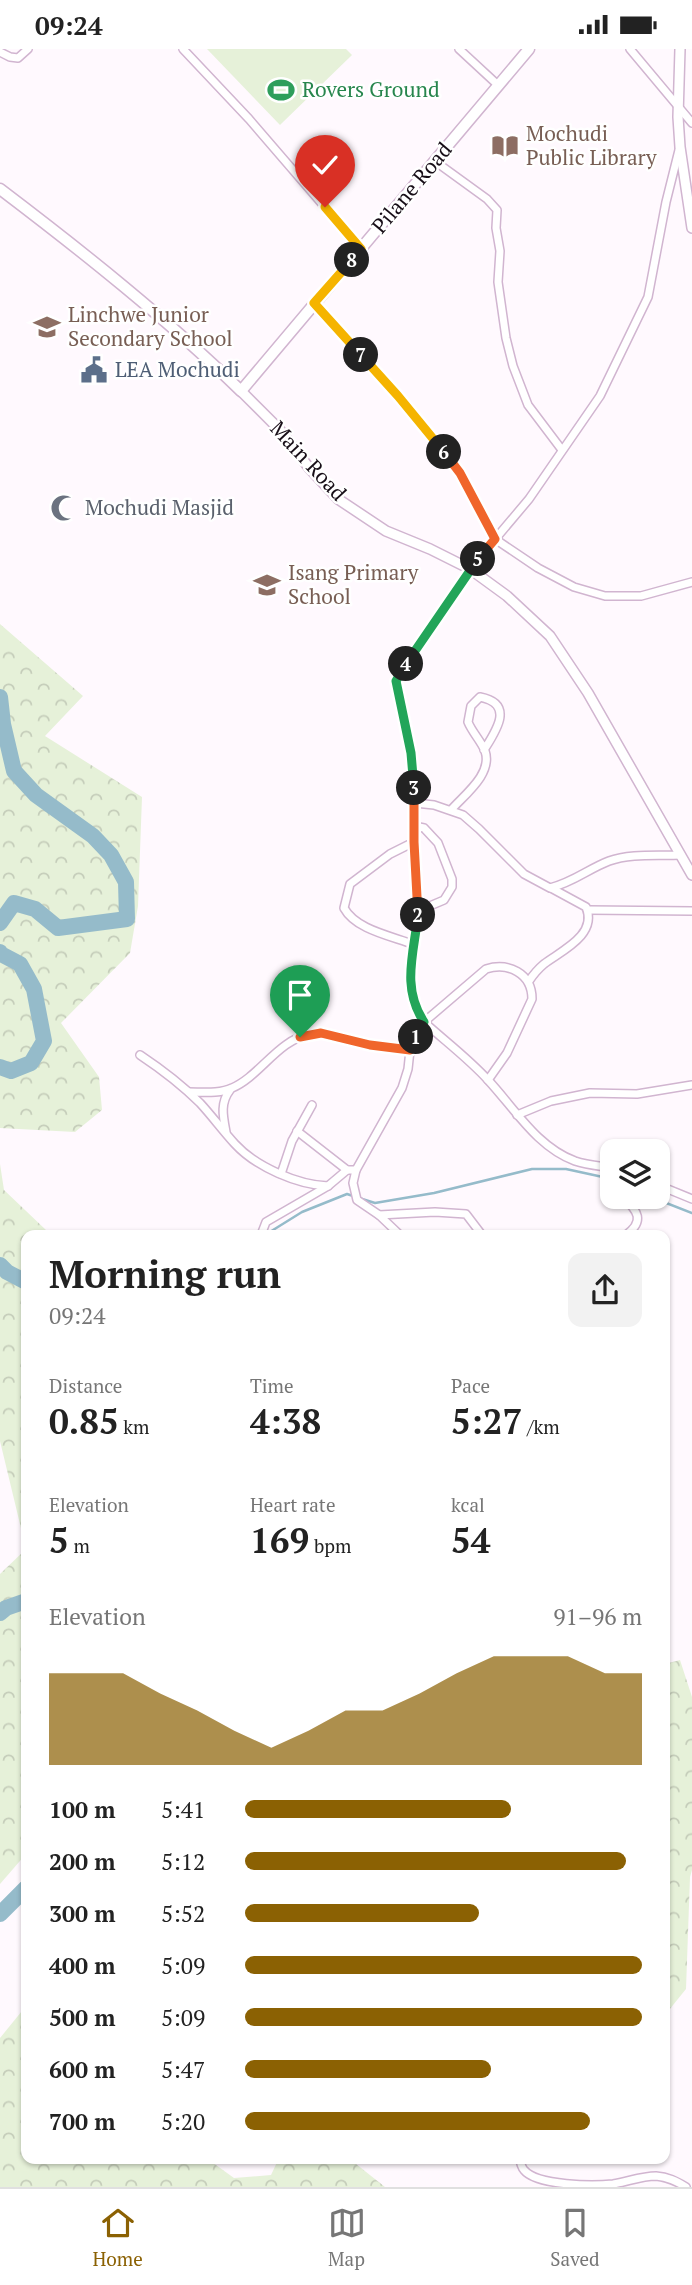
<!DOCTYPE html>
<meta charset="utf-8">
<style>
body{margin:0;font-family:"PT Serif",serif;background:#f2f2f2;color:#222;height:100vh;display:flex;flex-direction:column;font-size:26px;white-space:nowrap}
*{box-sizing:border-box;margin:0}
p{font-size:23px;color:#767676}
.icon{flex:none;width:38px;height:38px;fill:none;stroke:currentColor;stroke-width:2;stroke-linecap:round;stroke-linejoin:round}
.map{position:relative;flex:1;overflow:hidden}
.sheet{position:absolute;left:21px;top:1181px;width:649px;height:934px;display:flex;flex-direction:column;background:#fff;border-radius:14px;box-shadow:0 2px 5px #0004}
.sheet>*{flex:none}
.controls{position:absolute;left:600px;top:1090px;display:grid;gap:14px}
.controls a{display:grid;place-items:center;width:70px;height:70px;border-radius:14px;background:#fff;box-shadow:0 2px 5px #0004;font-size:35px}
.pin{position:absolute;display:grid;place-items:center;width:60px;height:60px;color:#fff;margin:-72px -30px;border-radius:50% 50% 50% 0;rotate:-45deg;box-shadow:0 0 7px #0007}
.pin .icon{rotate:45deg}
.km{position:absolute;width:35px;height:35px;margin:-18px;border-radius:50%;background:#222;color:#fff;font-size:19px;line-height:35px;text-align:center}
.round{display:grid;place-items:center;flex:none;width:74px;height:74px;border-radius:14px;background:#f2f2f2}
.summary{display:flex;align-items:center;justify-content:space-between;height:119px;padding:0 28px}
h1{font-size:38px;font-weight:800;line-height:52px}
.figures{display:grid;grid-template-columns:repeat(3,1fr);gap:10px;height:119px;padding:7px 28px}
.figures div{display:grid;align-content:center}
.figures b{font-size:35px;font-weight:800}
.figures small{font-size:19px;font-weight:400}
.figures p{font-size:19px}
.chart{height:196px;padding:14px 28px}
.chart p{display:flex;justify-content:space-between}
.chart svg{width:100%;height:126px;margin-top:7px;fill:#8b6103;opacity:.7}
ul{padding:0 28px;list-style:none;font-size:23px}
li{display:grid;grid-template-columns:112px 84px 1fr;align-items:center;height:52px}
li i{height:18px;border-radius:9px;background:#8b6103}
.status{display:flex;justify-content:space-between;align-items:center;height:49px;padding:0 35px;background:#fff;direction:ltr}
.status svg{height:19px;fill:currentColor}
.tab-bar{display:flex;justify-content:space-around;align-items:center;height:98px;border-top:2px solid #e0e0e0;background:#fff;font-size:19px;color:#767676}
.tab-bar a{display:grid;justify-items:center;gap:4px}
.tab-bar .on{color:#8b6103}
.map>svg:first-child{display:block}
</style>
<div class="status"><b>09:24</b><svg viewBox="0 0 49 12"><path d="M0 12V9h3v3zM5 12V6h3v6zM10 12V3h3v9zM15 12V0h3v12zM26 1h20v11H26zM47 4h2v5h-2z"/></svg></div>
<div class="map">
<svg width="692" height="2138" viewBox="0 0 692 2138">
<defs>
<pattern id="forest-crowns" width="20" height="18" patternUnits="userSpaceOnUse" patternTransform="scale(1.75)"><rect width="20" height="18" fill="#e6f1d9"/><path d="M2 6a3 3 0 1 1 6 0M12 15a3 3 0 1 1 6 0" fill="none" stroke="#c5cdba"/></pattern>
</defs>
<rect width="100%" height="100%" fill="#fff9fe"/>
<polygon fill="#e6f1d9" points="207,0 346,0 352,6 280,76"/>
<g fill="url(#forest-crowns)">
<polygon points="0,575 83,647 45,687 142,748 138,857 130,904 61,974 99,1028 102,1061 75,1083 0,1079"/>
<polygon points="0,1115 4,1141 46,1181 49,1186 26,1186 26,1500 0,1392"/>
<polygon points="26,1500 26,1805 0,1835 0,1525"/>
<polygon points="680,1611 692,1648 692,1821 690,1828 686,1940 665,1966 665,1615"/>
<polygon points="26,1957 26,2110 209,2111 234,2129 271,2126 278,2111 351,2111 385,2138 0,2138 0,1989"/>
</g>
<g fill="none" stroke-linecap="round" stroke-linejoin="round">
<g stroke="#95bbca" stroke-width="2.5">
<polyline points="651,1148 692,1164"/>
<polyline points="359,1149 375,1154 434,1144 532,1120 566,1120 612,1130"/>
<polyline points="265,1186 302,1163 347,1145 353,1147"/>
</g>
<g stroke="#95bbca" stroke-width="16">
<polyline points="0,648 3,675 14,722 36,746 93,787 111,806 126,833 127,870 58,879 35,860 14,854 0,874"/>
<polyline points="0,903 1,905 20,915 34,940 44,992 31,1014 11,1022 0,1018"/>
<polyline points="0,1216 7,1223 26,1233"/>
<polyline points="0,1564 6,1559 26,1552"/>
<polyline points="0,1865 26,1839"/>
</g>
<g stroke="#d1b5d0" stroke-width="10">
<g id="minor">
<polyline points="183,0 249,70 361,200"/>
<polyline points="459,0 499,37"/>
<polyline points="630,0 692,74"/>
<polyline points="0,3 10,8 18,9 28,0"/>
<polyline points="436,113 487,150 497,161 496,179 500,202 498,233 506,289 513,317 528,356 562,401"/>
<polyline points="314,254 398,347 439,397 460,424 495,490 538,519 574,538 605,547 641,547 692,533"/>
<path d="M 415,754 L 434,756 L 463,766 L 479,780 L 524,825 L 550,839 C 574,833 588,820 609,812 C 630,804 658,807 680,806"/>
<path d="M 451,761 C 464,746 493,725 485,702 C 481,692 472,683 468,673 L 471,657 L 480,648 C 515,655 496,682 484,701"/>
<polyline points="414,777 424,779 438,794 452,830 452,838 444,851 425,859 418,859"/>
<path d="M 414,793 L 390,805 L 350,835 L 344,859 C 356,881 392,887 415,896"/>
<polyline points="588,861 692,862"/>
<path d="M 529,932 C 533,926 538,920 544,915 C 561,902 598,886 586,858 L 551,839"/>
<path d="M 140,1006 C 161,1020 181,1035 200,1054 C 212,1067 223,1082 235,1095 C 256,1118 298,1136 328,1137"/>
<path d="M 189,1043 C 202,1043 220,1045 232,1039 C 260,1027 278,991 310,985 C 325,982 342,989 357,993 C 375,997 392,1001 410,1001"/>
<polyline points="517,1066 551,1052 590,1044 637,1045 692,1036"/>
<polyline points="297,1082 347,1121"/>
<path d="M 226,1083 C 223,1067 220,1054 230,1041"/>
<path d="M 612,1119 C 600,1117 587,1116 575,1112 C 537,1098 515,1060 488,1031 C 469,1010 445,992 424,973 C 400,937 414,902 418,863 C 420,840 415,816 414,793 C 413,762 416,732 410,701 C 406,678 399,655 396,632 L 470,520 L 529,450 L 600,347 L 648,248 L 666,153 L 679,101"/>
<polyline points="281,1125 292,1092 312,1056"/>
<polyline points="658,1136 692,1150"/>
<path d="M 623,1148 C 638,1162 645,1172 626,1186"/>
<polyline points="379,1166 400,1186"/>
<polyline points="261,1186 266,1173 328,1137 347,1121 356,1121"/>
<path d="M 482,1186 L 466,1165 L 435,1163 L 379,1166 L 357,1151 L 353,1134 L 356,1121 L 402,1039 L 408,1020 L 410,1001 L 424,973 L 486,920 C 508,913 532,924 532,950 L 507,1004 L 488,1031"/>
<path d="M 520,2110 C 520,2113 522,2119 524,2121 C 537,2137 594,2137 613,2135 C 627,2133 641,2127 656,2127 C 668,2128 676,2132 686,2138"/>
</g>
</g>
<g stroke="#d1b5d0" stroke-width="12">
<g id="tertiary">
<polyline points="680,0 678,68 680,98 692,179"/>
<polyline points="241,342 279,380 310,420 338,450 386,482 430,500 470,520 507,547 550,587 588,644 692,826"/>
</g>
</g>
<g stroke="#d1b5d0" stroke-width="13">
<path id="secondary" d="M 0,140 C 83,203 166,269 241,342 L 529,0"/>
</g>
<use href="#minor" stroke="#fff" stroke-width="7"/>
<use href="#tertiary" stroke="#fff" stroke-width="9"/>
<use href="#secondary" stroke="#fff" stroke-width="10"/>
</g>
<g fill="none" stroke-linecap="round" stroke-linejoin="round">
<g stroke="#fff" stroke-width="14">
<polyline id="split-1" points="300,988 321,984 370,996 410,1001 416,988"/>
</g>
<g stroke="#fff" stroke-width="14">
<path id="split-2" d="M 416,988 L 424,973 C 401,938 414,904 418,866"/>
</g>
<g stroke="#fff" stroke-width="14">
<polyline id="split-3" points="414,739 414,793 418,866"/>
</g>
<g stroke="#fff" stroke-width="14">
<polyline id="split-4" points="406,615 396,632 411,704 414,739"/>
</g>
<g stroke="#fff" stroke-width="14">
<polyline id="split-5" points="406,615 478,510"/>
</g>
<g stroke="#fff" stroke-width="14">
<polyline id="split-6" points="444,403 460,424 495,490 478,510"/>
</g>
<g stroke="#fff" stroke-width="14">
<polyline id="split-7" points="361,306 398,347 444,403"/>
</g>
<g stroke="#fff" stroke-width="14">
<polyline id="split-8" points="352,211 314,254 361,306"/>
</g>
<g stroke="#fff" stroke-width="14">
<polyline id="split-9" points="325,158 361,200 352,211"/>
</g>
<use href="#split-1" stroke="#f0652b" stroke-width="9"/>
<use href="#split-2" stroke="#22a559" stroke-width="9"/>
<use href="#split-3" stroke="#f0652b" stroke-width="9"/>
<use href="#split-4" stroke="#22a559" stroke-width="9"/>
<use href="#split-5" stroke="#22a559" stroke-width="9"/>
<use href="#split-6" stroke="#f0652b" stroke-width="9"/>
<use href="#split-7" stroke="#f5b400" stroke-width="9"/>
<use href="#split-8" stroke="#f5b400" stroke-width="9"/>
<use href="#split-9" stroke="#f5b400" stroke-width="9"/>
</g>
<defs>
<g id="stadium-bare" transform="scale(2.1)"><path d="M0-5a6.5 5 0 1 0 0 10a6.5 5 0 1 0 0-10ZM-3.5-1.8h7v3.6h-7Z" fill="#2e9e5b" stroke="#fff" stroke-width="2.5" paint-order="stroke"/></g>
<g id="library-bare" transform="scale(2.1)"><path d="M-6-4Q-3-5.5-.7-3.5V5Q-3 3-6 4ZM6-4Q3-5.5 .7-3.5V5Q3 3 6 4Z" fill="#8d6e63" stroke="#fff" stroke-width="2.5" paint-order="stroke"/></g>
<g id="school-bare" transform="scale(2.1)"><path d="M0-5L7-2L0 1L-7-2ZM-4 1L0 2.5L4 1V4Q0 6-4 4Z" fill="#8d6e63" stroke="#fff" stroke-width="2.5" paint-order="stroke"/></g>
<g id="civic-bare" transform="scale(2.1)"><path d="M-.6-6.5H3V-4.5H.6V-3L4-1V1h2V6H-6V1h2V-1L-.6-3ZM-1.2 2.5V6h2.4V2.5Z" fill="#5c6f8a" stroke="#fff" stroke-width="2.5" paint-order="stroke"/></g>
<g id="mosque-bare" transform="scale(2.1)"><path d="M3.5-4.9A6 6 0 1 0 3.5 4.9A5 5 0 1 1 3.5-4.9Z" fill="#6b7280" stroke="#fff" stroke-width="2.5" paint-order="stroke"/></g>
</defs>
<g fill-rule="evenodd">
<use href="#stadium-bare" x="281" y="41"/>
<use href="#library-bare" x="505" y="97"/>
<use href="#school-bare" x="47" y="278"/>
<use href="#civic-bare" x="94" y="321"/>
<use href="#mosque-bare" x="64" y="459"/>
<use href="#school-bare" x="267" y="536"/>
</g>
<g text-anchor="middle" stroke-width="5" stroke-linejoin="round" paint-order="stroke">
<g font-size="21" fill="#27864d" stroke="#fff" text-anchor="start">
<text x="302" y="48">Rovers Ground</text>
</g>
<g font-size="21" fill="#785e54" stroke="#fff" text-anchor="start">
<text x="526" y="92">Mochudi<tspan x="526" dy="24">Public Library</tspan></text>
<text x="68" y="273">Linchwe Junior<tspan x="68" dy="24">Secondary School</tspan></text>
<text x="288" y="531">Isang Primary<tspan x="288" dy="24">School</tspan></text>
</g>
<g font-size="21" fill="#170e17" stroke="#fff">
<text transform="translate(412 139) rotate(-50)" y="7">Pilane Road</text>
<text transform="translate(308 412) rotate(47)" y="7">Main Road</text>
</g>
<g font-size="21" fill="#4e5e75" stroke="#fff" text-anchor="start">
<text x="115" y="328">LEA Mochudi</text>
</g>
<g font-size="21" fill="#5b616d" stroke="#fff" text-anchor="start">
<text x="85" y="466">Mochudi Masjid</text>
</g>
</g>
</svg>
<div class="controls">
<a><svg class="icon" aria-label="layers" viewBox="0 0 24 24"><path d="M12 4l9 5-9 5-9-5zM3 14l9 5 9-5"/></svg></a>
</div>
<div class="pin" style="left:300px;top:988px;background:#1e9e55"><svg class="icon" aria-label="arrive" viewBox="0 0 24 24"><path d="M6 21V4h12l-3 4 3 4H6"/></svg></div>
<div class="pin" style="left:325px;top:158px;background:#d93025"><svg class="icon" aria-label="check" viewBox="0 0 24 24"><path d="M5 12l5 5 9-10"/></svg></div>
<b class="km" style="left:416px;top:988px">1</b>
<b class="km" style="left:418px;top:866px">2</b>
<b class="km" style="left:414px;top:739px">3</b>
<b class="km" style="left:406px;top:615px">4</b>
<b class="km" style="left:478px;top:510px">5</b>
<b class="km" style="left:444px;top:403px">6</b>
<b class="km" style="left:361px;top:306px">7</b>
<b class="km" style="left:352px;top:211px">8</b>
<section class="sheet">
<div class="summary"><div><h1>Morning run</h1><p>09:24</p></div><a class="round"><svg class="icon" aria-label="share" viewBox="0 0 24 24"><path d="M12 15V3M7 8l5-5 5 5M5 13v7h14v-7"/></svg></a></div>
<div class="figures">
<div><p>Distance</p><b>0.85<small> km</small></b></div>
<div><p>Time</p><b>4:38</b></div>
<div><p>Pace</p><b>5:27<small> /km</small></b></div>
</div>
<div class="figures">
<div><p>Elevation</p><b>5<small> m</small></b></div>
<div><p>Heart rate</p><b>169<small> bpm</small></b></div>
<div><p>kcal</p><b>54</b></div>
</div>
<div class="chart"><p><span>Elevation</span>91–96 m</p>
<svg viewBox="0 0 160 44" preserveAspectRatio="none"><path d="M0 44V12L10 12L20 12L30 19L40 25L50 32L60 38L70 32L80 25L90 25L100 19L110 12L120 6L130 6L140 6L150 12L160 12V44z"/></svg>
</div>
<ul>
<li><b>100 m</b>5:41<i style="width:67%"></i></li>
<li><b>200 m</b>5:12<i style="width:96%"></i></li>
<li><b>300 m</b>5:52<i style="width:59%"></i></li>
<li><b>400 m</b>5:09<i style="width:100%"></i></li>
<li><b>500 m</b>5:09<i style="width:100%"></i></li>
<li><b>600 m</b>5:47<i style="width:62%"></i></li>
<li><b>700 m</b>5:20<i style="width:87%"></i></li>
</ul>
</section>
</div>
<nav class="tab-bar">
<a class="on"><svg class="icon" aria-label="home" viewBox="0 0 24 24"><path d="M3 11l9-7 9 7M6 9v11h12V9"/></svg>Home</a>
<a><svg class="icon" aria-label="map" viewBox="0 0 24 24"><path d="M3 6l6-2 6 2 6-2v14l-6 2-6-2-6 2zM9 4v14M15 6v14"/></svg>Map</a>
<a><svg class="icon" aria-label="saved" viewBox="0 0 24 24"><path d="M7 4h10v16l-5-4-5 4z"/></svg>Saved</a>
</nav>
